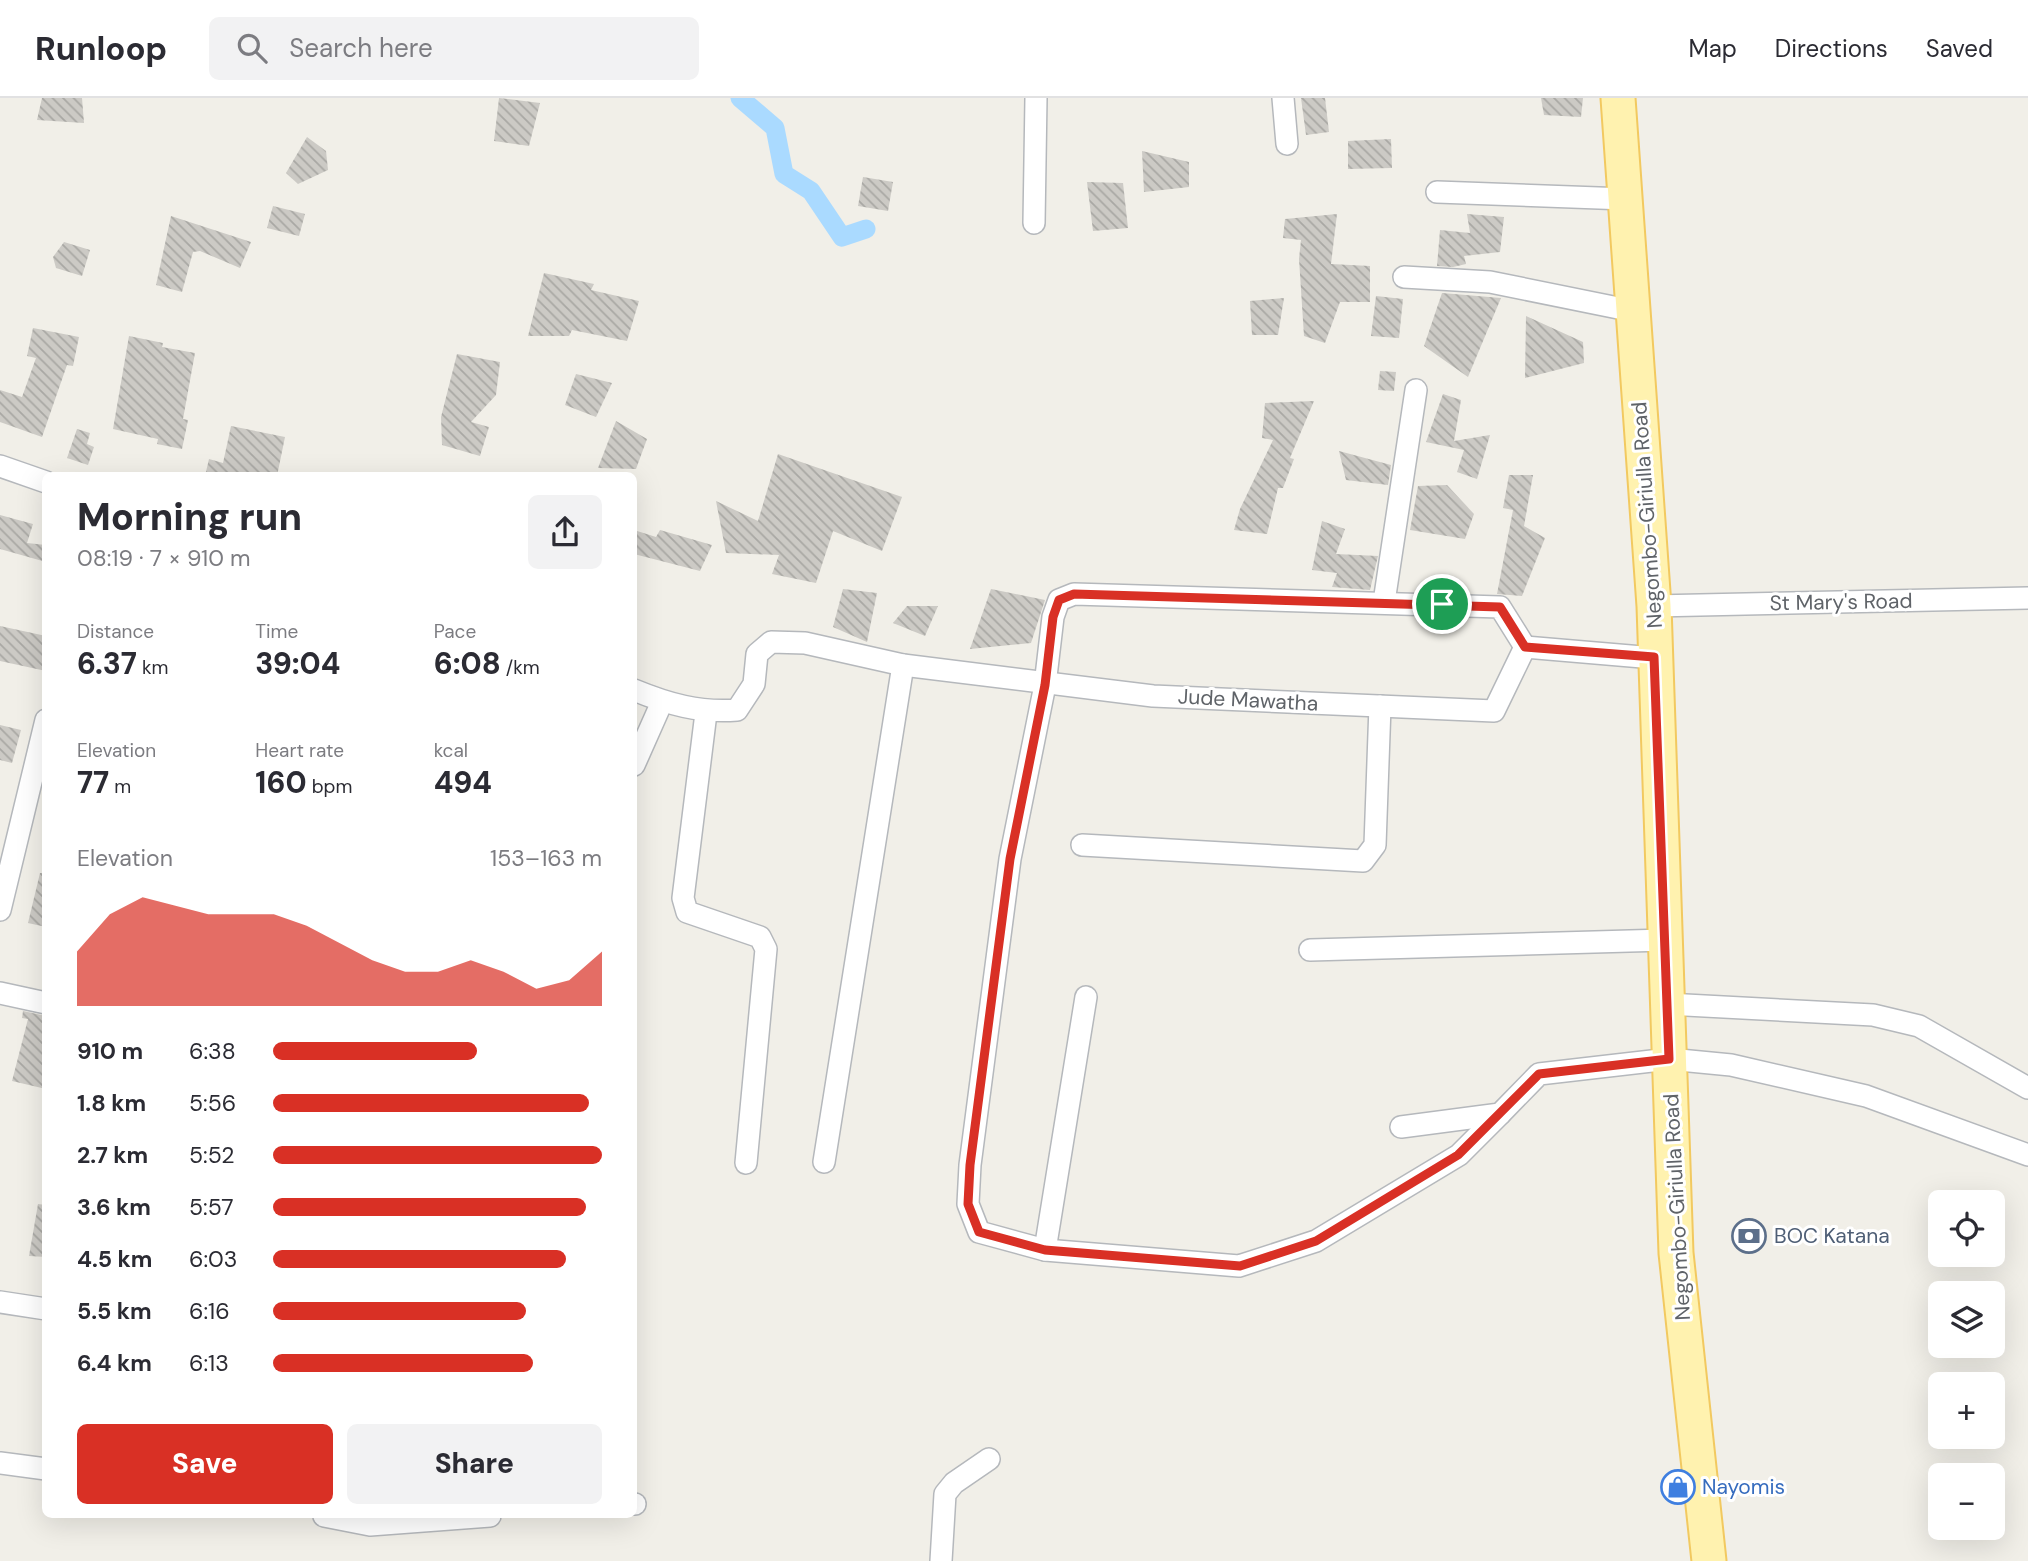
<!DOCTYPE html>
<meta charset="utf-8">
<style>
body{margin:0;font-family:"DM Sans",sans-serif;background:#f2f2f3;color:#2b2b33;height:100vh;display:flex;flex-direction:column;font-size:26px;white-space:nowrap}
*{box-sizing:border-box;margin:0}
p{font-size:23px;color:#7c7c81}
.icon{flex:none;width:38px;height:38px;fill:none;stroke:currentColor;stroke-width:2;stroke-linecap:round;stroke-linejoin:round}
.map{position:relative;flex:1;overflow:hidden}
.side{position:absolute;left:42px;top:374px;width:595px;height:1046px;display:flex;flex-direction:column;background:#fff;border-radius:10px;box-shadow:0 7px 28px #0002}
.side>*{flex:none}
.buttons{position:absolute;left:1928px;top:1092px;display:grid;gap:14px}
.buttons a{display:grid;place-items:center;width:77px;height:77px;border-radius:10px;background:#fff;box-shadow:0 7px 28px #0002;font-size:35px}
.pin{position:absolute;display:grid;place-items:center;width:60px;height:60px;color:#fff;margin:-30px;border:4px solid #fff;border-radius:50%;box-shadow:0 2px 7px #0007}
.round{display:grid;place-items:center;flex:none;width:74px;height:74px;border-radius:10px;background:#f2f2f3}
.headline{display:flex;align-items:center;justify-content:space-between;height:119px;padding:0 35px}
h1{font-size:38px;font-weight:800;line-height:52px}
.metrics{display:grid;grid-template-columns:repeat(3,1fr);gap:10px;height:119px;padding:7px 35px}
.metrics div{display:grid;align-content:center}
.metrics b{font-size:30px;font-weight:800}
.metrics small{font-size:19px;font-weight:400}
.metrics p{font-size:19px}
.chart{height:196px;padding:14px 35px}
.chart p{display:flex;justify-content:space-between}
.chart svg{width:100%;height:126px;margin-top:7px;fill:#d93025;opacity:.7}
.action{display:flex;gap:14px;margin-top:auto;padding:14px 35px}
.action a{flex:1;height:80px;border-radius:10px;background:#d93025;color:#fff;font-size:28px;font-weight:800;line-height:80px;text-align:center}
.action a+a{background:#f2f2f3;color:#2b2b33}
ul{padding:0 35px;list-style:none;font-size:23px}
li{display:grid;grid-template-columns:112px 84px 1fr;align-items:center;height:52px}
li i{height:18px;border-radius:9px;background:#d93025}
header{display:flex;align-items:center;gap:42px;box-sizing:border-box;height:98px;padding:0 35px;background:#fff;border-bottom:2px solid #e1e1e2}
header strong{font-size:33px}
nav{display:flex;gap:38px;margin-inline-start:auto;font-size:24px}
.search{width:490px;height:63px;background:#f2f2f3;display:flex;align-items:center;gap:18px;box-sizing:border-box;padding:0 24px;border-radius:10px;color:#7c7c81;font-size:26px}
.map>svg:first-child{display:block}
</style>
<header>
<strong>Runloop</strong>
<div class="search"><svg class="icon" aria-label="search" viewBox="0 0 24 24"><circle cx="10" cy="10" r="6"/><path d="M15 15l6 6"/></svg>Search here</div>
<nav><a>Map</a><a>Directions</a><a>Saved</a></nav>
</header>
<div class="map">
<svg width="2028" height="1463" viewBox="0 0 2028 1463">
<defs>
<pattern id="building-back-hatch" width="6" height="6" patternUnits="userSpaceOnUse" patternTransform="scale(1.75)"><rect width="6" height="6" fill="#cccac5"/><path d="M-1 5l2 2M0 0l6 6M5-1l2 2" fill="none" stroke="#a9a8a4"/></pattern>
</defs>
<rect width="100%" height="100%" fill="#f1efe8"/>
<g fill="none" stroke-linecap="round" stroke-linejoin="round">
<polyline stroke="#aadaff" stroke-width="19" points="740,0 775,30 784,76 811,93 842,139 866,131"/>
</g>
<g fill="url(#building-back-hatch)">
<polygon points="42,0 82,0 84,25 37,22"/>
<polygon points="499,0 540,5 529,48 494,43"/>
<polygon points="1301,0 1325,0 1329,34 1306,37"/>
<polygon points="1541,0 1583,0 1581,19 1544,17"/>
<polygon points="307,39 326,53 328,72 298,86 286,75"/>
<polygon points="1391,41 1392,70 1348,71 1348,43"/>
<polygon points="1142,53 1189,64 1189,89 1144,94"/>
<polygon points="863,79 893,84 888,113 858,108"/>
<polygon points="1087,84 1123,85 1128,130 1093,133"/>
<polygon points="273,108 305,116 299,138 267,130"/>
<polygon points="1337,116 1331,166 1370,168 1370,204 1340,204 1325,245 1304,238 1299,161 1301,142 1283,140 1285,121"/>
<polygon points="1467,116 1504,119 1500,154 1464,158 1466,166 1453,169 1437,168 1440,132 1470,135"/>
<polygon points="171,118 251,144 240,170 200,153 193,154 182,194 156,187"/>
<polygon points="64,144 90,152 82,178 56,170 53,159"/>
<polygon points="544,175 594,186 591,192 639,203 627,243 572,232 569,238 528,238"/>
<polygon points="1442,195 1501,200 1468,279 1424,248"/>
<polygon points="1376,198 1403,201 1399,240 1371,238"/>
<polygon points="1284,200 1278,237 1252,237 1250,203"/>
<polygon points="1526,218 1583,244 1584,265 1525,280"/>
<polygon points="33,230 79,239 73,268 67,267 42,339 0,324 0,292 22,299 36,260 27,258"/>
<polygon points="129,238 163,245 162,249 195,255 183,321 188,322 182,351 157,346 158,341 113,331"/>
<polygon points="457,256 500,264 496,297 471,324 489,329 480,358 442,347 441,319"/>
<polygon points="1380,273 1396,274 1394,293 1378,292"/>
<polygon points="576,276 612,285 596,319 565,307"/>
<polygon points="1443,296 1461,302 1454,343 1490,337 1477,381 1457,374 1464,352 1426,344"/>
<polygon points="1314,303 1290,360 1294,361 1283,390 1278,390 1267,436 1234,432 1240,411 1273,342 1262,340 1265,305"/>
<polygon points="616,323 647,341 636,371 598,370"/>
<polygon points="231,328 285,339 277,378 205,378 209,361 223,365"/>
<polygon points="77,331 90,335 87,346 94,349 88,367 67,360"/>
<polygon points="1339,353 1391,367 1388,387 1346,382"/>
<polygon points="778,356 902,399 882,453 833,433 816,485 772,476 779,457 726,455 716,403 758,423"/>
<polygon points="1509,377 1533,377 1524,428 1545,440 1522,498 1497,496 1513,412 1503,410"/>
<polygon points="1447,387 1474,416 1465,441 1410,432 1418,388"/>
<polygon points="0,417 33,426 27,445 46,447 46,464 0,451"/>
<polygon points="1322,423 1345,431 1336,456 1378,458 1370,492 1332,489 1337,475 1312,472"/>
<polygon points="634,432 656,439 660,432 712,447 700,473 634,456"/>
<polygon points="843,491 877,495 867,544 833,529"/>
<polygon points="991,491 1045,502 1031,545 970,551"/>
<polygon points="907,508 938,508 925,538 893,525"/>
<polygon points="0,528 46,538 46,573 0,563"/>
<polygon points="0,627 21,632 12,665 0,662"/>
<polygon points="40,775 46,775 46,829 28,825"/>
<polygon points="23,913 46,918 46,991 12,983 28,921 22,920"/>
<polygon points="38,1106 46,1107 46,1159 29,1158"/>
</g>
<g fill="none" stroke-linecap="round" stroke-linejoin="round">
<g stroke="#b5b8bc" stroke-width="24">
<g id="street">
<polyline points="1283,0 1287,46"/>
<polyline points="1437,94 1626,101"/>
<polyline points="1034,125 1036,0"/>
<polyline points="1404,179 1490,184 1633,213"/>
<polyline points="0,368 46,384"/>
<polyline points="1384,504 1416,292"/>
<polyline points="1654,508 2028,500"/>
<path d="M 634,592 C 668,606 699,615 737,612 L 754,586 L 757,556 L 771,544 L 805,545 L 903,567 L 1153,598 L 1494,613 L 1525,549 L 1654,560"/>
<polyline points="706,615 683,800 687,814 760,839 766,851 746,1065"/>
<polyline points="634,667 662,604"/>
<polyline points="1082,747 1363,763 1375,747 1380,608"/>
<polyline points="0,812 46,622"/>
<polyline points="1310,852 1665,842"/>
<polyline points="0,895 46,905"/>
<polyline points="1667,906 1873,917 1919,928 2028,990"/>
<polyline points="1500,1016 1459,1057 1316,1143 1239,1168 1045,1152 979,1134 968,1106 970,1067 1010,761 1045,587 1053,519 1059,502 1074,496 1500,509 1525,549"/>
<polyline points="1401,1029 1500,1016 1539,976 1669,961 1731,967 1866,998 2028,1057"/>
<polyline points="824,1064 903,567"/>
<polyline points="1045,1152 1086,899"/>
<polyline points="0,1204 46,1211"/>
<polyline points="0,1365 46,1371"/>
<polyline points="634,1406 635,1406"/>
<polyline points="324,1418 370,1427 490,1418"/>
<polyline points="941,1463 945,1396 954,1385 989,1361"/>
</g>
</g>
<g stroke="#f2c960" stroke-width="37">
<polyline id="primary" points="1618,0 1654,508 1676,1155 1709,1463"/>
</g>
<use href="#street" stroke="#fff" stroke-width="21"/>
<use href="#primary" stroke="#fff2af" stroke-width="33"/>
</g>
<g fill="none" stroke-linecap="round" stroke-linejoin="round">
<g stroke="#fff" stroke-width="14">
<polygon id="route" points="1074,496 1500,509 1525,549 1654,559 1669,961 1539,976 1458,1057 1316,1143 1240,1168 1045,1152 979,1134 968,1106 970,1067 1010,761 1045,587 1053,519 1059,502"/>
</g>
<use href="#route" stroke="#d93025" stroke-width="9"/>
</g>
<defs>
<g id="bank-ring" transform="scale(1.75)"><circle r="9.5" fill="#fff" stroke="#5c6f8a" stroke-width="1.5"/><path d="M-6-4H6V4H-6ZM0-2.3a2.3 2.3 0 1 0 0 4.6a2.3 2.3 0 1 0 0-4.6Z" fill="#5c6f8a"/></g>
<g id="shop-ring" transform="scale(1.75)"><circle r="9.5" fill="#fff" stroke="#3f7fe0" stroke-width="1.5"/><path d="M-5-2.5h2.3a2.7 3.5 0 0 1 5.4 0H5L5.5 6h-11ZM-1.5-2.5h3a1.5 2.3 0 0 0-3 0Z" fill="#3f7fe0"/></g>
</defs>
<g fill-rule="evenodd">
<use href="#bank-ring" x="1749" y="1138"/>
<use href="#shop-ring" x="1678" y="1389"/>
</g>
<g text-anchor="middle" stroke-width="6" stroke-linejoin="round" paint-order="stroke">
<g font-size="21" fill="#5f6368" stroke="#fff">
<text transform="translate(1647 417) rotate(-94)" y="7">Negombo-Giriulla Road</text>
<text transform="translate(1841 504) rotate(-1)" y="7">St Mary's Road</text>
<text transform="translate(1248 602) rotate(3)" y="7">Jude Mawatha</text>
<text transform="translate(1677 1109) rotate(-93)" y="7">Negombo-Giriulla Road</text>
</g>
<g font-size="21" fill="#4e5e75" stroke="#fff" text-anchor="start">
<text x="1774" y="1145">BOC Katana</text>
</g>
<g font-size="21" fill="#366cbe" stroke="#fff" text-anchor="start">
<text x="1702" y="1396">Nayomis</text>
</g>
</g>
</svg>
<div class="buttons">
<a><svg class="icon" aria-label="locate" viewBox="0 0 24 24"><circle cx="12" cy="12" r="6"/><path d="M12 2v4M12 18v4M2 12h4M18 12h4"/></svg></a>
<a><svg class="icon" aria-label="layers" viewBox="0 0 24 24"><path d="M12 4l9 5-9 5-9-5zM3 14l9 5 9-5"/></svg></a>
<a>+</a>
<a>−</a>
</div>
<div class="pin" style="left:1442px;top:506px;background:#1e9e55"><svg class="icon" aria-label="arrive" viewBox="0 0 24 24"><path d="M6 21V4h12l-3 4 3 4H6"/></svg></div>
<section class="side">
<div class="headline"><div><h1>Morning run</h1><p>08:19 · 7 × 910 m</p></div><a class="round"><svg class="icon" aria-label="share" viewBox="0 0 24 24"><path d="M12 15V3M7 8l5-5 5 5M5 13v7h14v-7"/></svg></a></div>
<div class="metrics">
<div><p>Distance</p><b>6.37<small> km</small></b></div>
<div><p>Time</p><b>39:04</b></div>
<div><p>Pace</p><b>6:08<small> /km</small></b></div>
</div>
<div class="metrics">
<div><p>Elevation</p><b>77<small> m</small></b></div>
<div><p>Heart rate</p><b>160<small> bpm</small></b></div>
<div><p>kcal</p><b>494</b></div>
</div>
<div class="chart"><p><span>Elevation</span>153–163 m</p>
<svg viewBox="0 0 160 44" preserveAspectRatio="none"><path d="M0 44V25L10 12L20 6L30 9L40 12L50 12L60 12L70 16L80 22L90 28L100 32L110 32L120 28L130 32L140 38L150 35L160 25V44z"/></svg>
</div>
<ul>
<li><b>910 m</b>6:38<i style="width:62%"></i></li>
<li><b>1.8 km</b>5:56<i style="width:96%"></i></li>
<li><b>2.7 km</b>5:52<i style="width:100%"></i></li>
<li><b>3.6 km</b>5:57<i style="width:95%"></i></li>
<li><b>4.5 km</b>6:03<i style="width:89%"></i></li>
<li><b>5.5 km</b>6:16<i style="width:77%"></i></li>
<li><b>6.4 km</b>6:13<i style="width:79%"></i></li>
</ul>
<div class="action"><a>Save</a><a>Share</a></div>
</section>
</div>
